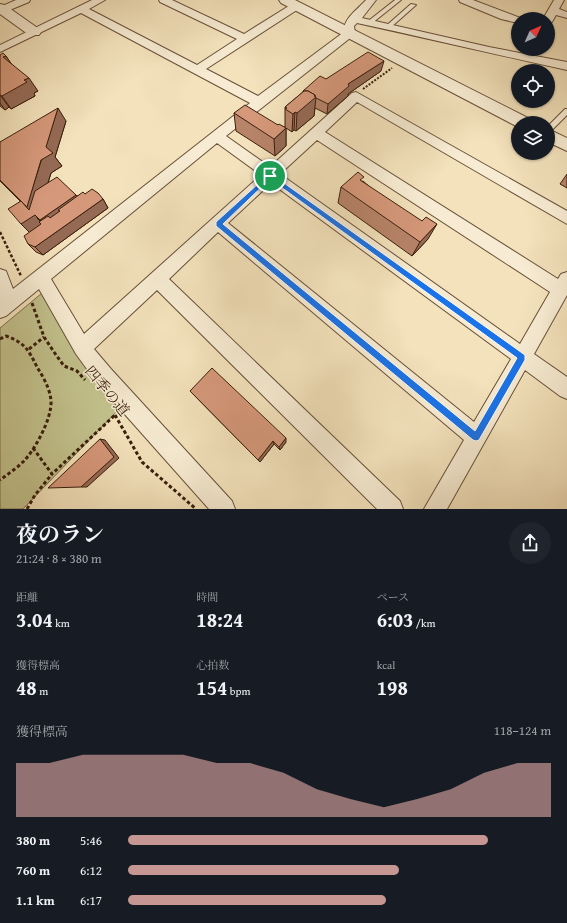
<!DOCTYPE html>
<html lang="ja">
<meta charset="utf-8">
<style>
body{margin:0;font-family:"Gentium Book Plus","Noto Serif JP",serif;background:#20242c;color:#f1f3f6;height:100vh;display:flex;flex-direction:column;font-size:15px;white-space:nowrap}
*{box-sizing:border-box;margin:0}
p{font-size:13px;color:#9ea1a6}
.icon{flex:none;width:22px;height:22px;fill:none;stroke:currentColor;stroke-width:2;stroke-linecap:round;stroke-linejoin:round}
.map{position:relative;height:509px;overflow:hidden}
.details{display:flex;flex-direction:column;background:#171b24;flex:1}
.details>*{flex:none}
.needle{width:26px;rotate:45deg}
.buttons{position:absolute;left:511px;top:12px;display:grid;gap:8px}
.buttons a{display:grid;place-items:center;width:44px;height:44px;border-radius:50%;background:#171b24;box-shadow:0 1px 3px #0004;font-size:20px}
.pin{position:absolute;display:grid;place-items:center;width:34px;height:34px;color:#fff;margin:-17px;border:2px solid #fff;border-radius:50%;box-shadow:0 1px 4px #0007}
.round{display:grid;place-items:center;flex:none;width:42px;height:42px;border-radius:21px;background:#20242c}
.overview{display:flex;align-items:center;justify-content:space-between;height:68px;padding:0 16px}
h1{font-size:22px;font-weight:700;line-height:30px}
.figures{display:grid;grid-template-columns:repeat(3,1fr);gap:6px;height:68px;padding:4px 16px}
.figures div{display:grid;align-content:center}
.figures b{font-size:20px;font-weight:700}
.figures small{font-size:11px;font-weight:400}
.figures p{font-size:11px}
.chart{height:112px;padding:8px 16px}
.chart p{display:flex;justify-content:space-between}
.chart svg{width:100%;height:72px;margin-top:4px;fill:#c59692;opacity:.7}
ul{padding:0 16px;list-style:none;font-size:13px}
li{display:grid;grid-template-columns:64px 48px 1fr;align-items:center;height:30px}
li i{height:10px;border-radius:5px;background:#c59692}
.map>svg:first-child{display:block}
</style>
<div class="map">
<svg width="567" height="509" viewBox="0 0 567 509">
<rect width="100%" height="100%" fill="#f3e2bc"/>
<filter id="stains"><feTurbulence type="fractalNoise" baseFrequency=".005" numOctaves="4"/><feColorMatrix values="0 0 0 0 .2 0 0 0 0 .09 0 0 0 0 .02 0 0 0 .5 -.17"/></filter>
<radialGradient id="worn" r=".72"><stop offset=".6" stop-color="#630" stop-opacity="0"/><stop offset="1" stop-color="#630" stop-opacity=".3"/></radialGradient>
<polygon fill="#c2c18c" stroke="#7e704c" points="42,293 121,407 23,509 0,509 0,328"/>
<g fill="none" stroke-linecap="round" stroke-linejoin="round">
<g stroke="#685038" stroke-width="2">
<g id="service">
<polygon points="395,0 401,0 371,24 367,24 367,22"/>
<polygon points="411,4 416,5 390,28 386,28 386,26"/>
<polygon points="565,109 567,109 567,115 550,132 548,132 548,126"/>
</g>
</g>
<g stroke="#685038" stroke-width="2">
<g id="minor">
<polygon points="16,0 30,0 29,2 0,14 0,7"/>
<path d="M 92,0 L 105,0 L 89,9 L 197,65 L 237,39 L 160,2 L 159,0 L 172,0 L 244,34 L 292,4 L 300,4 L 301,6 L 300,8 L 206,69 L 258,96 L 344,32 C 343,19 357,10 366,0 L 376,0 L 362,18 L 489,47 L 567,62 L 567,70 C 497,55 427,38 357,23 L 354,26 L 355,33 L 354,35 L 226,136 L 270,167 L 352,93 L 356,92 L 567,211 L 567,224 L 357,102 L 325,132 L 558,279 L 561,274 L 567,272 L 567,295 L 534,354 L 567,377 L 567,399 L 560,396 L 525,370 L 447,509 L 424,509 L 464,440 L 218,232 L 169,279 L 400,501 L 403,509 L 377,509 L 157,290 L 94,349 L 111,369 L 232,501 L 235,509 L 209,509 L 97,383 L 76,354 L 39,289 L 6,316 L 0,318 L 0,269 L 6,271 L 13,289 L 250,103 L 81,13 L 0,52 L 0,45 ZM 317,140 L 550,292 L 520,344 L 280,174 ZM 217,143 L 261,175 L 84,334 L 51,279 ZM 271,183 L 511,359 L 474,422 L 228,223 Z"/>
<polygon points="459,0 473,0 523,19 518,19 518,23 501,19 460,2"/>
<polygon points="554,0 564,0 559,9 567,12 567,18 556,15 552,22 548,23 548,19 543,19"/>
</g>
</g>
<g stroke="#685038" stroke-width="2">
<g id="tertiary">
<polygon points="279,0 295,0 530,119 532,123 518,123 518,127 281,3"/>
<polygon points="0,4 5,5 39,29 41,32 39,35 29,35 0,14"/>
<polygon points="548,129 567,138 567,151 548,142"/>
</g>
</g>
<polyline stroke="#3a1f0c" stroke-width="2" stroke-dasharray="2 1.5" stroke-linecap="butt" points="363,89 392,68"/>
<polyline stroke="#3a1f0c" stroke-width="2.5" stroke-dasharray="3 2" stroke-linecap="butt" points="0,232 21,276"/>
<g stroke="#3a1f0c" stroke-width="3" stroke-dasharray="3.5 2.5" stroke-linecap="butt">
<polyline points="32,303 44,337 54,352 64,366 77,371 85,380"/>
<path d="M 0,339 L 6,336 C 25,343 28,349 37,367 C 43,377 50,388 51,401 C 52,418 36,448 24,461 C 17,468 8,474 0,480"/>
<polyline points="29,349 44,337"/>
<polyline points="115,415 142,462 196,509"/>
<polyline points="33,448 52,474 115,415"/>
<polyline points="27,509 35,495 52,474"/>
</g>
<use href="#service" fill="#f7ecd3" fill-rule="evenodd"/>
<use href="#minor" fill="#f7ecd3" fill-rule="evenodd"/>
<use href="#tertiary" fill="#f7ecd3" fill-rule="evenodd"/>
</g>
<g fill="#b78369" stroke="#3a1f0c">
<polygon points="0,55 6,56 11,64 38,91 34,93 35,96 11,109 9,107 5,110 0,106"/>
<polygon points="381,71 348,94 348,96 327,114 315,108 314,116 296,131 294,130 292,132 286,128 286,146 275,156 236,131 234,113 285,127 285,107 303,92 303,91 326,79"/>
<polygon points="66,121 55,157 62,166 51,173 48,183 77,196 85,194 103,199 108,208 43,255 36,252 28,244 30,232 21,224 20,201 0,181 0,142"/>
<polygon points="567,174 567,188 560,184"/>
<polygon points="363,181 428,239 412,256 338,203 341,187"/>
<polygon points="190,391 286,442 280,450 274,444 260,462"/>
</g>
<g fill="#956a55" stroke="#3a1f0c">
<polygon points="6,56 15,69 3,57"/>
<polygon points="384,61 381,71 348,94 348,96 327,114 328,104 348,84"/>
<polygon points="29,78 38,91 34,93 35,96 11,109 2,96 24,80"/>
<polygon points="0,95 9,107 5,110 0,103"/>
<polygon points="315,95 316,97 314,116 296,131 297,113"/>
<polygon points="58,108 66,121 55,157 62,166 51,173 37,218 43,224 30,233 21,224"/>
<polygon points="295,112 294,130 292,132 293,114"/>
<polygon points="286,128 286,146 275,156 274,139"/>
<polygon points="76,195 82,204 47,228 40,220"/>
<polygon points="103,199 108,208 43,255 35,247"/>
<polygon points="437,224 428,239 412,256 420,242"/>
<polygon points="286,438 286,442 280,450 279,447"/>
<polygon points="100,439 105,440 119,458 87,487 81,487"/>
<polygon points="273,441 274,444 260,462 258,460"/>
</g>
<g fill="#d5987a" stroke="#3a1f0c">
<polygon points="368,52 384,61 348,84 349,86 328,104 316,98 315,95 308,91 303,91 320,76 326,79"/>
<polygon points="3,53 6,56 3,57 29,78 24,80 27,82 2,96 0,95 0,55"/>
<polygon points="304,91 308,91 315,95 314,96 316,97 297,113 295,112 293,114 285,109 287,108 285,107"/>
<polygon points="245,105 278,125 279,124 286,128 274,139 234,113"/>
<polygon points="58,108 46,147 53,153 41,160 27,207 0,180 0,142"/>
<polygon points="358,172 364,177 360,180 422,221 426,217 437,224 420,242 341,187"/>
<polygon points="57,177 76,195 40,220 35,215 21,224 8,209 21,201 29,210 35,191"/>
<polygon points="92,189 98,193 103,199 35,247 28,244 24,236 41,224 39,222 48,216 50,218 60,211 58,210 83,192 85,194"/>
<polygon points="212,368 286,438 279,447 273,441 258,460 190,391"/>
<polygon points="100,439 114,457 81,487 48,488"/>
</g>
<path fill="#1a73e8" stroke="#fff" fill-rule="evenodd" d="M 270,173 L 525,355 L 525,360 L 479,440 L 476,441 L 473,440 L 216,226 L 216,222 ZM 270,179 L 517,358 L 475,431 L 223,224 Z"/>
<g text-anchor="middle" stroke-width="3" stroke-linejoin="round" paint-order="stroke">
<g font-size="15" fill="#3a1f0c" stroke="#f7ecd3">
<text transform="translate(107 391) rotate(50)" y="5">四季の道</text>
</g>
</g>
<rect width="100%" height="100%" filter="url(#stains)"/>
<rect width="100%" height="100%" fill="url(#worn)"/>
</svg>
<div class="buttons">
<a><svg class="needle" viewBox="-14 -14 28 28"><path d="M0-13l5 13h-10z" fill="#e53935"/><path d="M0 13l5-13h-10z" fill="#9ea1a6"/></svg></a>
<a><svg class="icon" aria-label="locate" viewBox="0 0 24 24"><circle cx="12" cy="12" r="6"/><path d="M12 2v4M12 18v4M2 12h4M18 12h4"/></svg></a>
<a><svg class="icon" aria-label="layers" viewBox="0 0 24 24"><path d="M12 4l9 5-9 5-9-5zM3 14l9 5 9-5"/></svg></a>
</div>
<div class="pin" style="left:270px;top:176px;background:#1e9e55"><svg class="icon" aria-label="arrive" viewBox="0 0 24 24"><path d="M6 21V4h12l-3 4 3 4H6"/></svg></div>
</div>
<section class="details">
<div class="overview"><div><h1>夜のラン</h1><p>21:24 · 8 × 380 m</p></div><a class="round"><svg class="icon" aria-label="share" viewBox="0 0 24 24"><path d="M12 15V3M7 8l5-5 5 5M5 13v7h14v-7"/></svg></a></div>
<div class="figures">
<div><p>距離</p><b>3.04<small> km</small></b></div>
<div><p>時間</p><b>18:24</b></div>
<div><p>ペース</p><b>6:03<small> /km</small></b></div>
</div>
<div class="figures">
<div><p>獲得標高</p><b>48<small> m</small></b></div>
<div><p>心拍数</p><b>154<small> bpm</small></b></div>
<div><p>kcal</p><b>198</b></div>
</div>
<div class="chart"><p><span>獲得標高</span>118–124 m</p>
<svg viewBox="0 0 160 44" preserveAspectRatio="none"><path d="M0 44V11L10 11L20 6L30 6L40 6L50 6L60 11L70 11L80 17L90 27L100 33L110 38L120 33L130 27L140 17L150 11L160 11V44z"/></svg>
</div>
<ul>
<li><b>380 m</b>5:46<i style="width:85%"></i></li>
<li><b>760 m</b>6:12<i style="width:64%"></i></li>
<li><b>1.1 km</b>6:17<i style="width:61%"></i></li>
</ul>
</section>
